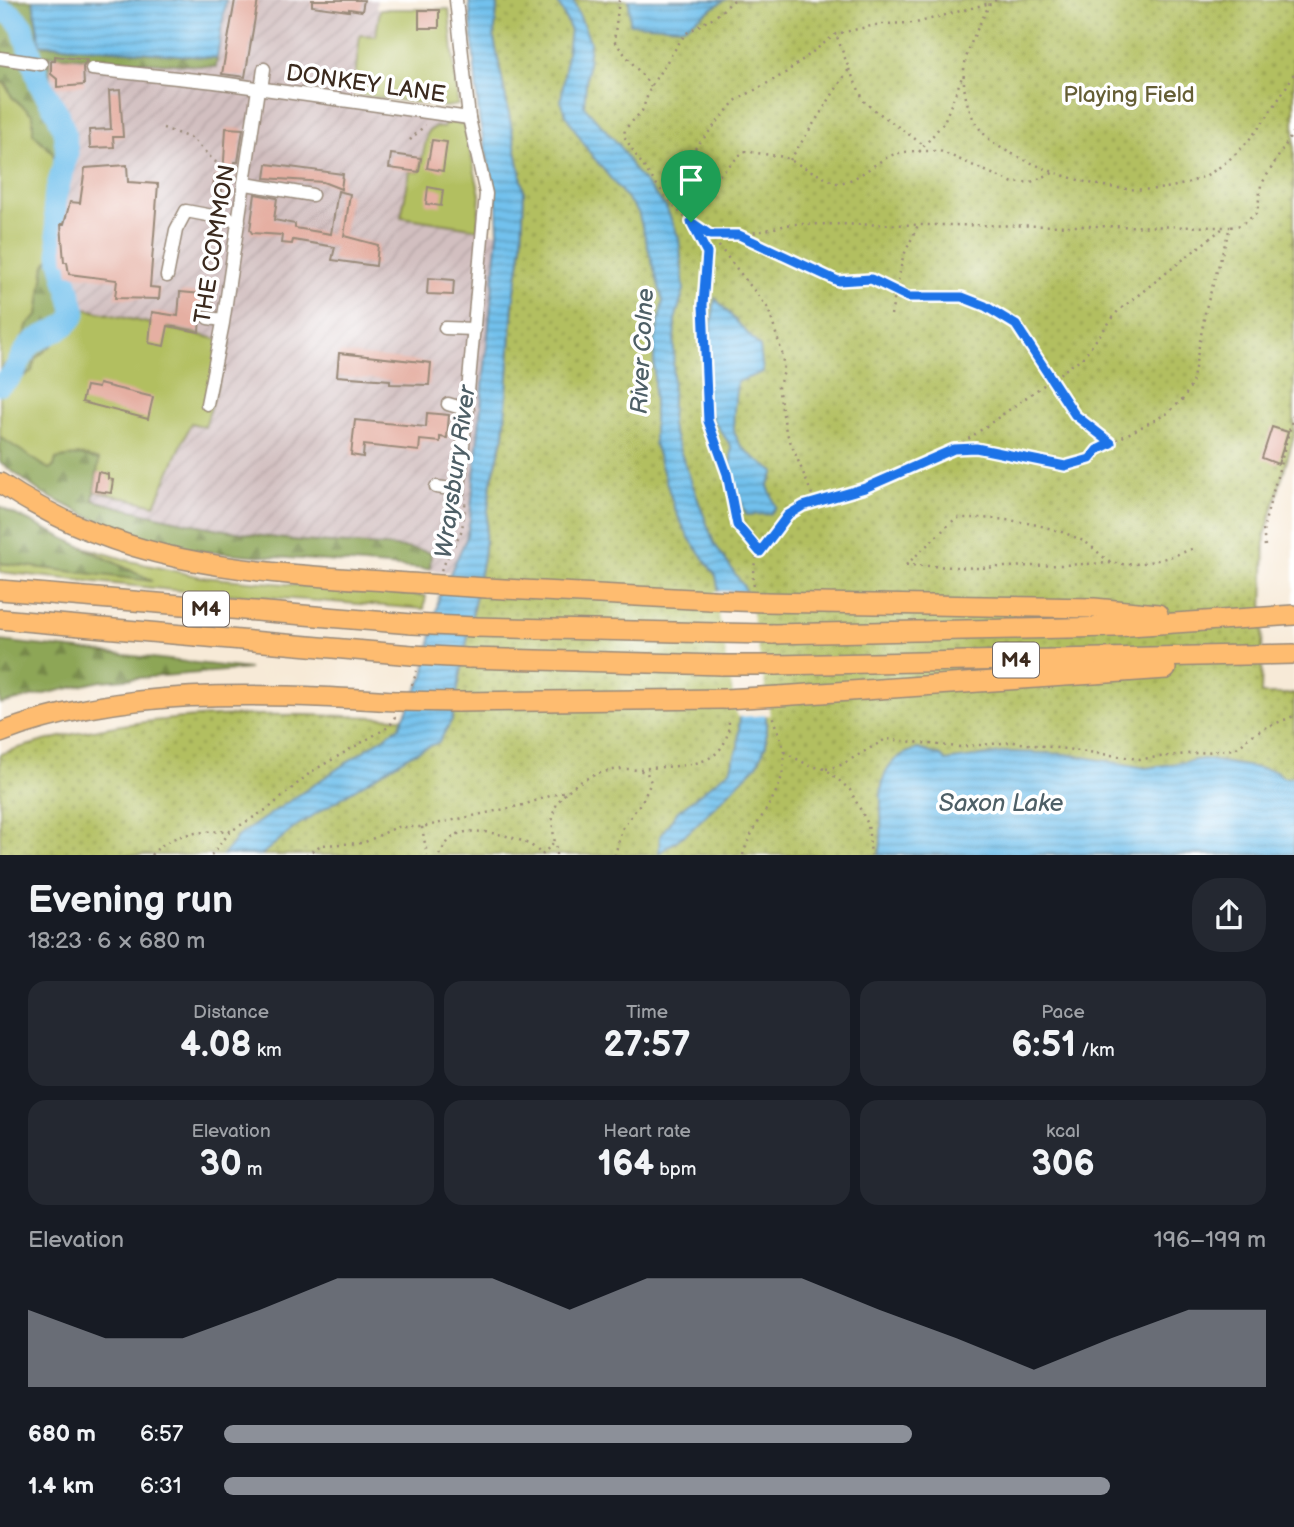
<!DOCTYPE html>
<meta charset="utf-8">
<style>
body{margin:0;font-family:"Balsamiq Sans",sans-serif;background:#242831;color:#f1f3f6;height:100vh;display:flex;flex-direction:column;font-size:26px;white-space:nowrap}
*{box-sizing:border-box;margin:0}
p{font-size:23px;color:#9ea1a6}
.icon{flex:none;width:38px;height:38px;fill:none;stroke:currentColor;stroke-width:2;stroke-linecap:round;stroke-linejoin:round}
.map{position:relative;height:855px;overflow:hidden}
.drawer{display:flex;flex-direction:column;background:#171b24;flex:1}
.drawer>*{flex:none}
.pin{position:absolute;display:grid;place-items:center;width:60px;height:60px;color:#fff;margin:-72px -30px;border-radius:50% 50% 50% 0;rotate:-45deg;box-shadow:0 0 7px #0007}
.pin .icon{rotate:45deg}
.round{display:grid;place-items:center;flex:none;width:74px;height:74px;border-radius:28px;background:#242831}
.head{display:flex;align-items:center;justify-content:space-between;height:119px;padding:0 28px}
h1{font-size:38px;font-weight:600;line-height:52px}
.figures{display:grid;grid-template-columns:repeat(3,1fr);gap:10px;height:119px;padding:7px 28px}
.figures div{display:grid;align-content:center;border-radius:18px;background:#242831;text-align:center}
.figures b{font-size:35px;font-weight:600}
.figures small{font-size:19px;font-weight:400}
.figures p{font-size:19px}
.chart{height:196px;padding:14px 28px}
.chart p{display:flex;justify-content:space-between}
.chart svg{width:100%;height:126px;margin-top:7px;fill:#8c9099;opacity:.7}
ul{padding:0 28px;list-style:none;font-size:23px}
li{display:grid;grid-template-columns:112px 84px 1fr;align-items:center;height:52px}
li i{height:18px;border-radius:9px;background:#8c9099}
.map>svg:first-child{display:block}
</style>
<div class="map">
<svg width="1294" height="855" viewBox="0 0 1294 855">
<defs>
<pattern id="industrial-furrows" width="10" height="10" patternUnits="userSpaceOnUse" patternTransform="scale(1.75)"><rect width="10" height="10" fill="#d2bfc0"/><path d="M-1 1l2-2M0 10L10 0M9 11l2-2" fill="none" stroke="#b5a4a5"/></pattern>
<pattern id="forest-firs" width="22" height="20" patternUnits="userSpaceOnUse" patternTransform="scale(1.75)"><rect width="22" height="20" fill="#8da657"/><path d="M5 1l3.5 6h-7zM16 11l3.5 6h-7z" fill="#748747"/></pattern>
<pattern id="park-dots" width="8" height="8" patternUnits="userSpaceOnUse" patternTransform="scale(1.75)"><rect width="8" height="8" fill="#b2bf61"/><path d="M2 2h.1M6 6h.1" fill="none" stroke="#929b4f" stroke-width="1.8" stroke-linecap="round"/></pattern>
<pattern id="water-rules" width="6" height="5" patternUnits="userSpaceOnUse" patternTransform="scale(1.75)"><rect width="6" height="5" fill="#72c1ed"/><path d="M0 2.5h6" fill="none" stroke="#5f9dbf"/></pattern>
</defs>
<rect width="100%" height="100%" fill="#fff"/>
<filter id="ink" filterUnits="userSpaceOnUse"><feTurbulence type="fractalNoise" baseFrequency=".0143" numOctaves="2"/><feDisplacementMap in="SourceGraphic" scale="14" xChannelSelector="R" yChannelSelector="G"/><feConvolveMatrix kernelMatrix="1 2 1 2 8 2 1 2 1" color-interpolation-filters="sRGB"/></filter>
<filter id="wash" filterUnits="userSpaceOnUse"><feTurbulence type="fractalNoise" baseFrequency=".00686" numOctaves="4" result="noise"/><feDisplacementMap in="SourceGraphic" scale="28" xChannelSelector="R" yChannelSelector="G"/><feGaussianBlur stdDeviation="1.57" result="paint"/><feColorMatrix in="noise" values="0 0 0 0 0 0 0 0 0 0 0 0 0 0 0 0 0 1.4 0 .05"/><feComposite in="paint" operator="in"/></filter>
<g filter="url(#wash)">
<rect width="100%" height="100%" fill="#f7ead7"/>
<polygon fill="url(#industrial-furrows)" points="226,0 377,0 376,8 380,9 376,36 360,35 352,104 446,117 444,128 423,145 419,172 410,171 401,217 498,233 470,519 466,539 449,572 199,551 135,535 90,517 94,491 155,505 191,422 205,427 216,340 73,306 61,261 54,201 67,153 64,131 50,99 49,55 216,67"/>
<g fill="#b2bf61" stroke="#767440" stroke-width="2">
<polygon points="380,9 449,9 458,105 446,107 353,94 360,35 376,36"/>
<polygon points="0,76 12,97 33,115 33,133 53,153 57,170 51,203 53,254 45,265 38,316 28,324 16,355 3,366 0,375"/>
<polygon points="445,122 464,124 480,194 478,229 401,217 410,171 419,172 428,131 436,127 444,128"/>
<polygon points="73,306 230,342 205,427 191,423 155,505 94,491 98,460 80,455 56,459 54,467 49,469 0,438 0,392 32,371 35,359 53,344 54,333 71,322 76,313"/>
<polygon points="81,546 130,561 201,577 426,596 424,609 172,590 0,572 0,563 150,580"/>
</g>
<g fill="url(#forest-firs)" stroke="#64683a" stroke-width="2">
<polygon points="0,0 33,0 40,44 217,58 216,67 49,55 50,99 58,114 66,145 54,201 61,261 75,313 70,322 55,331 53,344 35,359 32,371 0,392 3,367 16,355 28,324 38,316 45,265 53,254 51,203 57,170 53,153 33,133 33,115 12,97 7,84 0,82"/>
<path d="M 0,437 L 49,469 L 54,467 L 56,459 L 80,455 L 99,460 L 93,500 C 159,518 224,532 292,540 C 335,545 378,543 420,550 L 431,553 L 430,568 L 426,569 L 199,551 L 135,535 L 90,517 L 43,494 L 0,462 Z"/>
<polygon points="0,506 8,511 152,581 0,563"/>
<polygon points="0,641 249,669 101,681 0,704"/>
</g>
<path fill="url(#park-dots)" stroke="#767440" stroke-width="2" d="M 498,0 L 1294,0 L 1294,436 L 1265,536 L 1261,694 L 1294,694 L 1294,855 L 0,855 L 0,754 C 154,703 293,714 452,720 L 483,557 L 491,482 L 504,436 L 513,304 L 522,246 L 524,191 L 494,38 Z"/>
<g fill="url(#water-rules)" stroke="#567686" stroke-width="2">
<polygon points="33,0 226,0 217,58 40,44"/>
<polygon points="469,0 498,0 494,38 524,191 522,246 513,304 504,435 491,482 483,557 452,720 439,742 410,755 298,825 261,855 223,855 238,836 399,727 424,675 439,597 466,539 470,519 498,233 497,205 479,119"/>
<polygon points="557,0 573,0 590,41 584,106 620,146 634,170 666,207 679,238 684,290 675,320 671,426 714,543 744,587 766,712 766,745 757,765 690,831 659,853 660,836 678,811 730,770 738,746 740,713 716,576 689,538 675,510 654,443 654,344 663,301 638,212 589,152 567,117 561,101 570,29"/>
<polygon points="629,0 725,0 684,27 630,24"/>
<path d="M 715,298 L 760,347 L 763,372 L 737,382 C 731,438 727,441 775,472 L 768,486 L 776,507 L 770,514 L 746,515 L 731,473 L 731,446 L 713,420 L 702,393 L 711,358 L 710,337 Z"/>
<path d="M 918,749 L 941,756 L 946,761 L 1009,752 L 1066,754 L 1146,768 L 1203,759 L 1276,771 L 1284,778 L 1294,777 L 1294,855 L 879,855 C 889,816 862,762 918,749 Z"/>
</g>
<polygon fill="#f7ead7" points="715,591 748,592 770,715 737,717"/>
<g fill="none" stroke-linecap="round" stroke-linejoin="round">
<path stroke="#72c1ed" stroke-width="23" d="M 0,10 L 12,15 L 22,26 L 40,84 L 58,114 L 64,131 L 67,153 L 54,201 L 61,261 L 75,313 C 66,332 44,332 30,345 C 18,358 18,375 0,384"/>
</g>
<g id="blocks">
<g fill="#e5afa2">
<polygon points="235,0 258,0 245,77 222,74"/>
<polygon points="312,0 364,0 362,11 349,9 349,11 312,6"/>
<rect x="419" y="10" width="20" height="18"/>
<polygon points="55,56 87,60 83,67 84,85 57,87 57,79 51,74 51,61 55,61"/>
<polygon points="120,90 123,137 113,137 114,147 90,148 89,130 111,129 109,91"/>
<polygon points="226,128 243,129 238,162 235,162 228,195 222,194 222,189 213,187 215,175 223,177"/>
<polygon points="432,140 447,142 443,171 427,168"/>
<polygon points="391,154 421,158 419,172 389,168"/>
<polygon points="267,164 343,174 341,189 323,182 265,178"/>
<polygon points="127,165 128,182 158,184 150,287 160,288 159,299 115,298 117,280 69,274 67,262 64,262 61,224 64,224 70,202 80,203 85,168"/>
<polygon points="428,187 443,190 441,206 426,204"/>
<polygon points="338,191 350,194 344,236 378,245 376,266 332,260 335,247 293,240 292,244 281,243 282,235 252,233 250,230 255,194 277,198 274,220 295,224 295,228 331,234"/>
<polygon points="428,278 454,280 453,295 427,294"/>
<polygon points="180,292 213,295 212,310 204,309 200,316 199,332 168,326 164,346 149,343 152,312 178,316"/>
<polygon points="339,353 431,363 429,385 390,384 390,380 337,376"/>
<polygon points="99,384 153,397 148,419 82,402 86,386 98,388"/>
<polygon points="427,413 449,415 447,438 440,437 440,442 420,440 419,451 364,445 363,457 351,455 355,420 426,427"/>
<polygon points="1272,427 1288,432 1278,464 1262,458"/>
<polygon points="98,472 108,474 108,479 113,480 111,493 95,491"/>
</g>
</g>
</g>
<g filter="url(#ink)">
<use href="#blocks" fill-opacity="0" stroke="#998a7a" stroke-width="2"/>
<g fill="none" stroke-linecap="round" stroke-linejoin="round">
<g stroke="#998a7a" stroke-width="15">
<g id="minor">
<polyline points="0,58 41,64"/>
<polyline points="92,69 215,82 469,118"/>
<polyline points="261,89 264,69"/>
<polyline points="246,184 312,195"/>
<polyline points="167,276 176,230 186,211 239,221"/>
<polyline points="208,318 223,320"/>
<polyline points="445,328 475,329"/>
<polyline points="207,404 223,323 258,89"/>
<polyline points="448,404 468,410"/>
<polyline points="436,487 459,490 486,194 469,118 456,0"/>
</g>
</g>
<g stroke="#998a7a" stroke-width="22">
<g id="highway">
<path d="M 0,483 C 135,574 269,572 425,584"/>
<polyline points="487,588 711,600"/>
<polyline points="0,590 412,624"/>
<polyline points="764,602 1094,608 1158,614"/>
<polyline points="0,619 412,655"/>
<polyline points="474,627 718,633"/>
<polyline points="772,634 1114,627 1294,615"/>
<polyline points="468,658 722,665"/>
<polyline points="776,665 1294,654"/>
<polyline points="779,696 1166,669"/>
<polyline points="457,702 725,699"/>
<path d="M 0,733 C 126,685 265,694 397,701"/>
</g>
</g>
<g stroke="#998a7a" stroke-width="2.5" stroke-dasharray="2 5" stroke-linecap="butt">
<polyline points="619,0 614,41 651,86"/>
<path d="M 734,0 L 717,15 L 685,34 L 651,86 L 642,111 L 625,129 L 624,136 C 639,161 683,229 712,235 C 738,239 767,229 792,224 L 1230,227"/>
<path d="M 996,0 L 990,3 C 979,27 961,55 964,83 C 965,102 972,122 986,136 C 997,148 1013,154 1027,161 C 1082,186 1156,205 1212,172 C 1248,150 1273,109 1294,74"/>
<polyline points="849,69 865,103 925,146"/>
<polyline points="163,128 193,139 214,161 234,171"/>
<polyline points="410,140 425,125"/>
<polyline points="919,152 944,122 962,77"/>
<polyline points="790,160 849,69 836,34"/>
<polyline points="691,203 687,176 693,151 735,101 784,74 836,34 880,24 916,23 990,3"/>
<path d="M 688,219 L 691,203 L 744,151 L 784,157 L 835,183 C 858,183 874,161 895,154 C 908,150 926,151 940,151 L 1013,183 L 1031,182 L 1055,172"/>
<polyline points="693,225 707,253 703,305 708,421 727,474 737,525 759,552"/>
<polyline points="710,235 768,308 782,353 784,372 778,387 786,431 815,502"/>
<polyline points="739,235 838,281 871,279 908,297 962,297 985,305 1015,325 1075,415 1111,443"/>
<polyline points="891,315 903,257 918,225"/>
<polyline points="957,447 1083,357 1118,311 1223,228"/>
<polyline points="1265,546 1263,529 1294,413"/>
<path d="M 906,565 L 956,518 C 999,517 1045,522 1083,541 C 1094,546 1104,561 1115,563 C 1137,568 1173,557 1194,548"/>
<polyline points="906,565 978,568 1113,563"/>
<polyline points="441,570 462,530 466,498"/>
<path d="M 754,586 C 746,558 779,516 804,505 C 824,497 847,496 866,488 C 893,477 937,449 965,447 C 996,445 1034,460 1065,466 C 1079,465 1088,462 1097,450 L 1168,413 L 1183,399 L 1192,384 L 1206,308 L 1230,227 L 1241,225 L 1257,213 L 1261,185 L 1294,131"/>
<polyline points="412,685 417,671"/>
<polyline points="784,752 810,766 826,769 850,790 868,824 871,855"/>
<path d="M 640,769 C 680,764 729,772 729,719"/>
<path d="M 826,769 L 841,765 L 886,739 L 958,747 L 1013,742 L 1140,759 L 1233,749 C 1243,746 1244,741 1251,736 C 1264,727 1280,722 1294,716"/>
<polyline points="422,827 427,855"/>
<path d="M 151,855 C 173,831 199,832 231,831"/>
<polyline points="211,855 231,831 269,808 311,772 390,726 396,715"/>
<polyline points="306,855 321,845 363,843 397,827 422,827 523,805 568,790"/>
<path d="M 439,855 C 444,847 449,838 458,834 C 475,826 533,838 541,855"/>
<polyline points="542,855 554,842"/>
<path d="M 556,855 C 556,841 550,826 554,811 C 564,780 618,760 647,773 L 651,782 L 644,798 L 622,829 L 615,855"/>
<path d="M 743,855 C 753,819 786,795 784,755 C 784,741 774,727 772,713"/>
</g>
<use href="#minor" stroke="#fff" stroke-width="12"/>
<use href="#highway" stroke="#febc70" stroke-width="19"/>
<g stroke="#998a7a" stroke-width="22" stroke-linecap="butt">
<g id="highway-bridge">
<polyline points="425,584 487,588"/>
<polyline points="711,600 764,602"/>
<polyline points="412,624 474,627"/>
<polyline points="718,633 772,634"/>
<polyline points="412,655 468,658"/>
<polyline points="722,665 776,665"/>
<polyline points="725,699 779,696"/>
<polyline points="397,701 457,702"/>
</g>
</g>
<use href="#highway-bridge" stroke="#febc70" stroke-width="19"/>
</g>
</g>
<g fill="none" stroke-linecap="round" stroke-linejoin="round" filter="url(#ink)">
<g stroke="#fff" stroke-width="14">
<polygon id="route" points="691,222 710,235 739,235 838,281 871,279 908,297 962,297 985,306 1016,325 1075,415 1111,443 1097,450 1090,459 1065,466 976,448 954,449 865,488 803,506 788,515 760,552 737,525 727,474 708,421 703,305 707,253"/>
</g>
<use href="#route" stroke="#1a73e8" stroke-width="9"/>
</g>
<g text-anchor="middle" stroke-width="7" stroke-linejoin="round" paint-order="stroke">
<g fill="#fff" stroke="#766a62" stroke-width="2">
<rect x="183" y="591.5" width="46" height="35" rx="5"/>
<rect x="993" y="642.5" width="46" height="35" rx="5"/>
</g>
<g font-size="21" font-weight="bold" fill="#3b2a1e">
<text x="206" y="616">M4</text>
<text x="1016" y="667">M4</text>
</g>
<g font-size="23" fill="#3b2a1e" stroke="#fff">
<text transform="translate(366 83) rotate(8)" y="8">DONKEY LANE</text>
<text transform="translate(214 244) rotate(-81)" y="8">THE COMMON</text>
</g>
<g font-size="23" fill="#655e35" stroke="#fff">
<text x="1129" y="102">Playing Field</text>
</g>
<g font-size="24" font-style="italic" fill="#4e5f66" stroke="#fff">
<text transform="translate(642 351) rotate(-87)" y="8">River Colne</text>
<text transform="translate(455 472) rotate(-82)" y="8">Wraysbury River</text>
<text x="1001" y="811">Saxon Lake</text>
</g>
</g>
</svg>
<div class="pin" style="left:691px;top:222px;background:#1e9e55"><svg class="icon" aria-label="arrive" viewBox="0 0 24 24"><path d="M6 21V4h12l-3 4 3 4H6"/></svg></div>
</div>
<section class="drawer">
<div class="head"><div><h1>Evening run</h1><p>18:23 · 6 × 680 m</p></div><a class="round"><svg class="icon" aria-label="share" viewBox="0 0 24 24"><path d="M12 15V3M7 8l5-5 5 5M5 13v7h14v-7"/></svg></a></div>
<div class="figures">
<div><p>Distance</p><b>4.08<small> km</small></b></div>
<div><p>Time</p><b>27:57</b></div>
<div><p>Pace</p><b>6:51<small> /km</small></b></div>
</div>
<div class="figures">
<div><p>Elevation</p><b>30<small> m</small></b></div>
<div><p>Heart rate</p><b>164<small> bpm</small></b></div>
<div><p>kcal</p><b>306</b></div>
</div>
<div class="chart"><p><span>Elevation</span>196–199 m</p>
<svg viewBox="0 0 160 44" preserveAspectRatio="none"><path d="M0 44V17L10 27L20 27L30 17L40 6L50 6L60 6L70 17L80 6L90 6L100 6L110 17L120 27L130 38L140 27L150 17L160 17V44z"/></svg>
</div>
<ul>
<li><b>680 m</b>6:57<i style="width:66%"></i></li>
<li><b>1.4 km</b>6:31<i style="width:85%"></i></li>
</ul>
</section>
